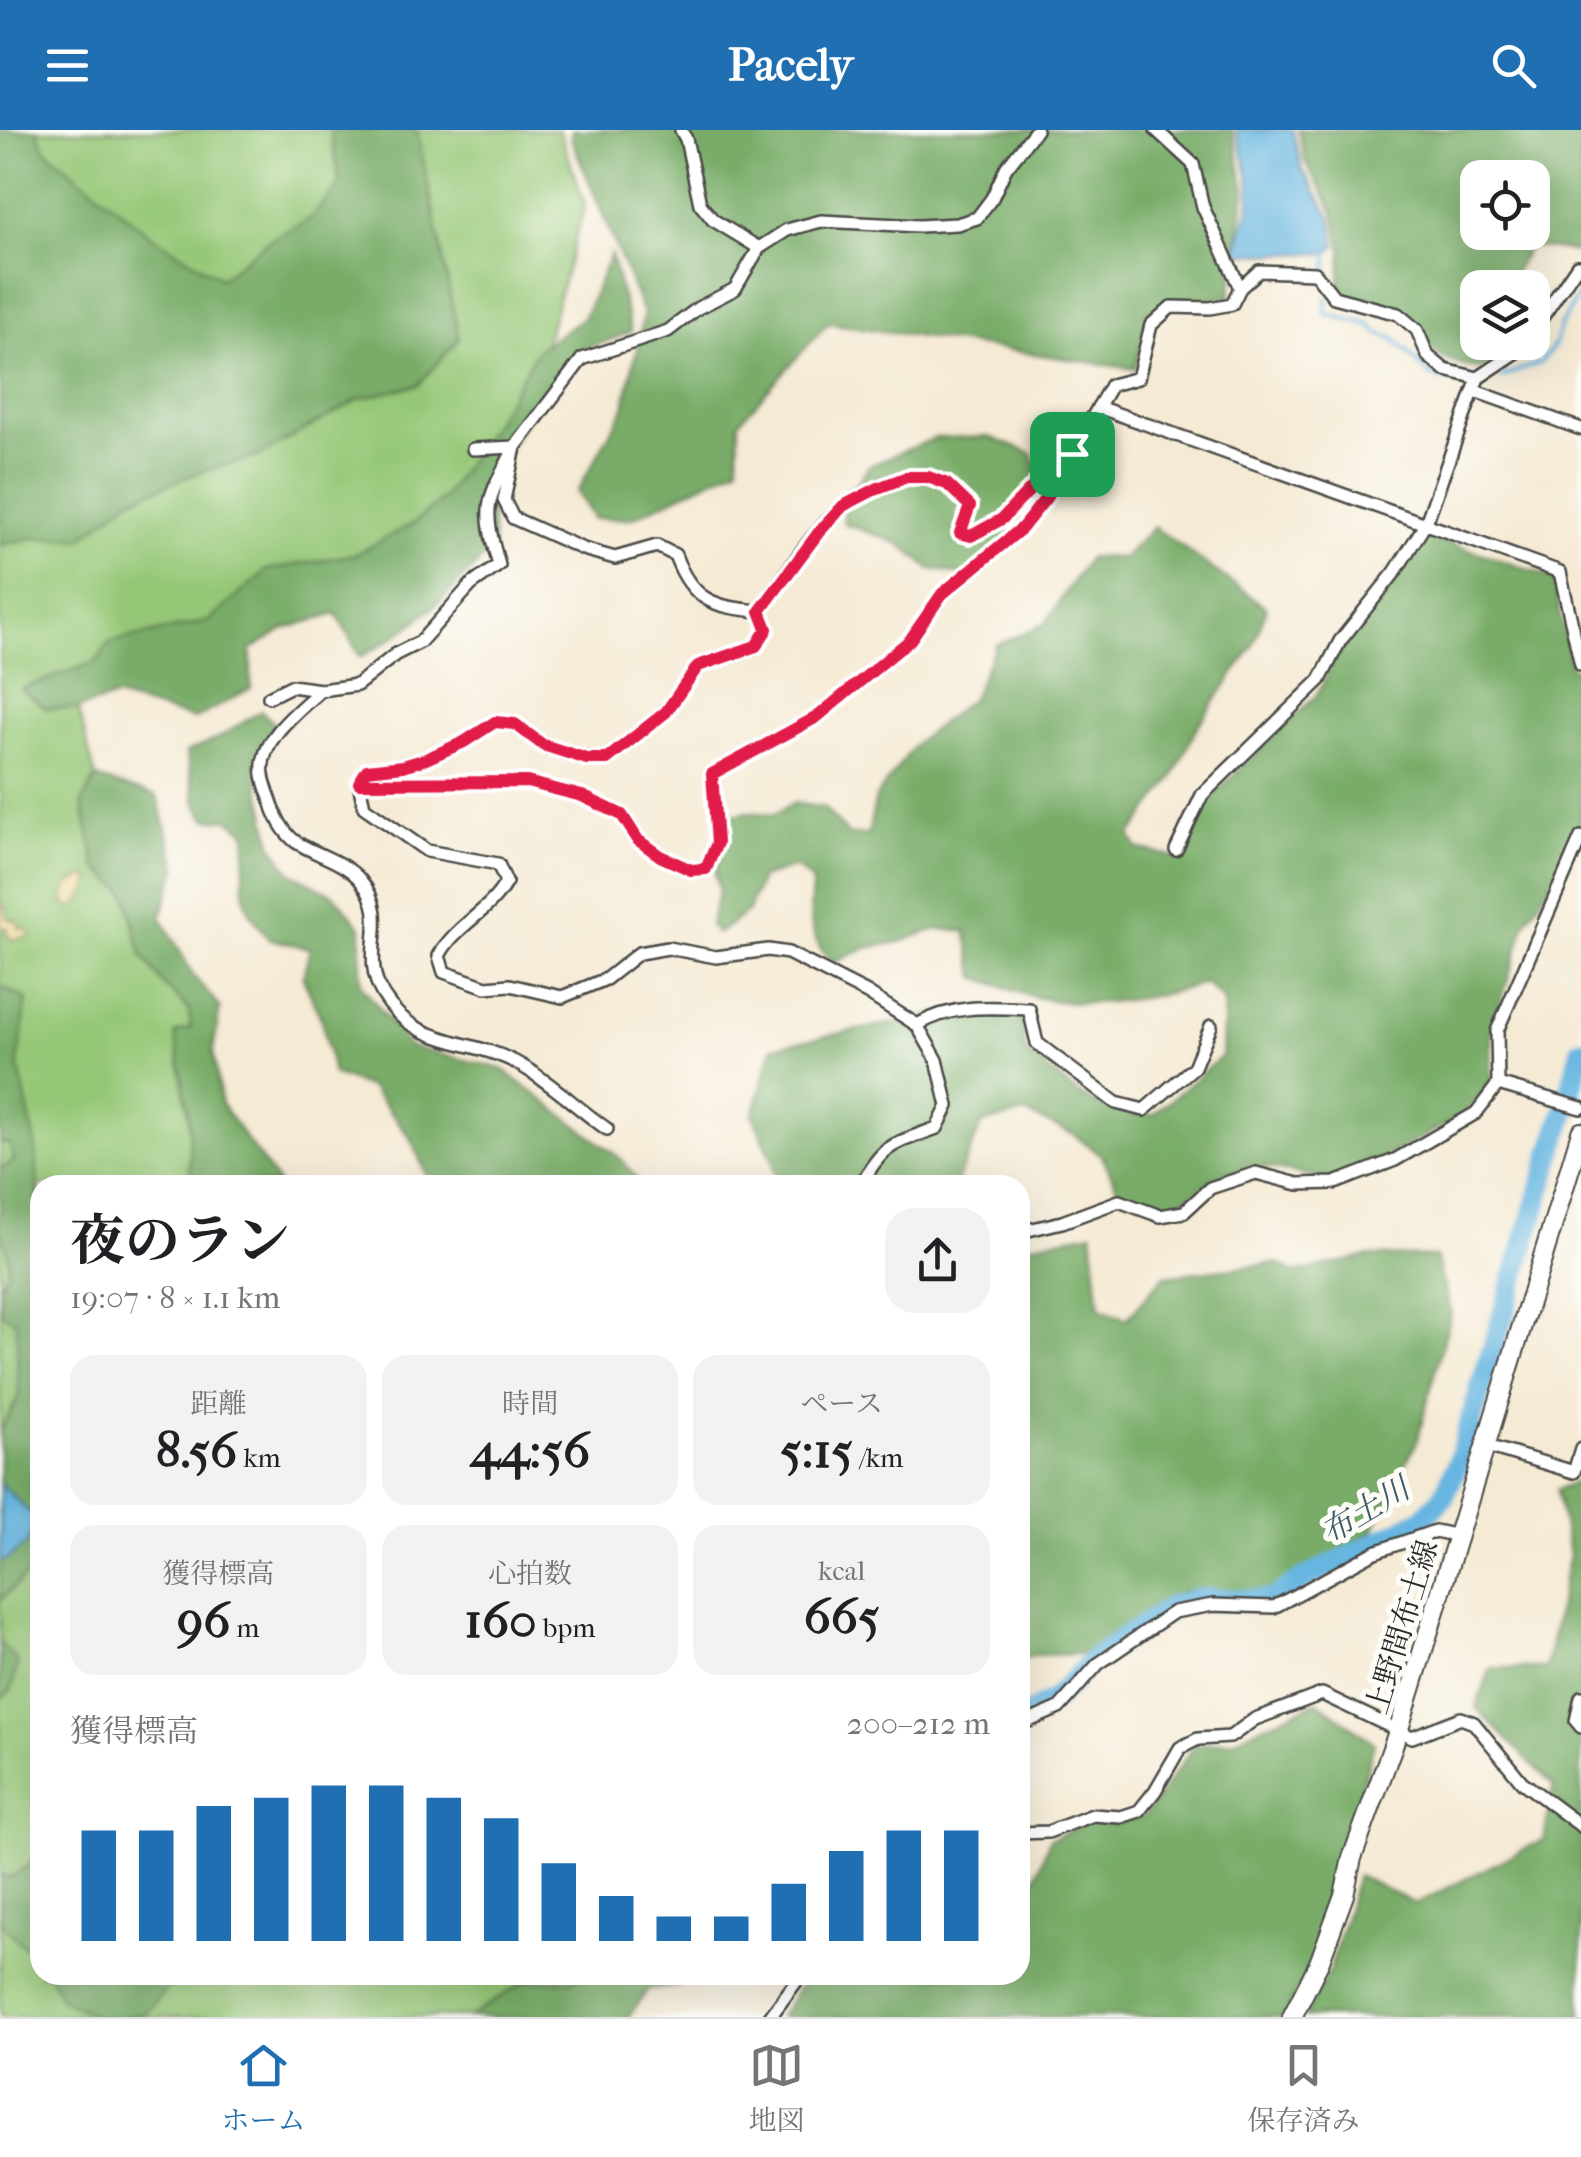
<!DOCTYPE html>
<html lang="ja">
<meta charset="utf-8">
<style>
body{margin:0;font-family:"IM FELL French Canon","Noto Serif JP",serif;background:#f2f2f2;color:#202124;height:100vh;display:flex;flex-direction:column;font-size:38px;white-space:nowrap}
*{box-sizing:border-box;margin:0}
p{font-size:32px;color:#757577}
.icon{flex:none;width:55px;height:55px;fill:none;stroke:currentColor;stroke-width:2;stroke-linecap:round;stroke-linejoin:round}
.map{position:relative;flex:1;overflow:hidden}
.panel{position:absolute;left:30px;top:1045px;width:1000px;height:810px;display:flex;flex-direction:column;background:#fff;border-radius:30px;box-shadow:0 10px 40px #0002}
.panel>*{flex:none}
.buttons{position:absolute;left:1460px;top:30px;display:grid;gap:20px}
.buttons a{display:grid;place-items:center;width:90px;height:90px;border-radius:20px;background:#fff;box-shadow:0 10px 40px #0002;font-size:50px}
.pin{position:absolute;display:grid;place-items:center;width:85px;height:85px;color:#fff;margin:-42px;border-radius:20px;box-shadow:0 5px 15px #0006}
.round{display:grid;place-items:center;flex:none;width:105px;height:105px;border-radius:30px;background:#f2f2f2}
.headline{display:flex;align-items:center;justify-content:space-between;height:170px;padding:0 40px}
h1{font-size:55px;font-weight:700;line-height:75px}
.figures{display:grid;grid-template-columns:repeat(3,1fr);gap:15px;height:170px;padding:10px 40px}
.figures div{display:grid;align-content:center;border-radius:25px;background:#f2f2f2;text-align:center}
.figures b{font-size:50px;font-weight:700}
.figures small{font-size:28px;font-weight:400}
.figures p{font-size:28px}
.chart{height:280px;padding:20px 40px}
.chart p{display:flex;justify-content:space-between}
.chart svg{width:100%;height:180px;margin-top:10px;stroke:#1f6fb2;stroke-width:6}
header{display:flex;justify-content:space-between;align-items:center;height:130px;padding:0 40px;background:#1f6fb2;color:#fff;font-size:45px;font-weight:700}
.tabs{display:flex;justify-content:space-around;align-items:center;height:140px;border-top:2px solid #e0e0e0;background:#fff;font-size:28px;color:#757577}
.tabs a{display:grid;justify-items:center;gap:5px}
.tabs .active{color:#1f6fb2}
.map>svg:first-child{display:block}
</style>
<header><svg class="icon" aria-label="menu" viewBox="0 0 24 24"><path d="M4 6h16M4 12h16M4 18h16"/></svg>Pacely<svg class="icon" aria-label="search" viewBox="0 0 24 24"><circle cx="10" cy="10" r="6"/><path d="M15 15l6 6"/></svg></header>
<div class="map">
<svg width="1581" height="1887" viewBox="0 0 1581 1887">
<rect width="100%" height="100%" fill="#fdfcf7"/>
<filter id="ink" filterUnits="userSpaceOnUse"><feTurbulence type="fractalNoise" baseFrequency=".01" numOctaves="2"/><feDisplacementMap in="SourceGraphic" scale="20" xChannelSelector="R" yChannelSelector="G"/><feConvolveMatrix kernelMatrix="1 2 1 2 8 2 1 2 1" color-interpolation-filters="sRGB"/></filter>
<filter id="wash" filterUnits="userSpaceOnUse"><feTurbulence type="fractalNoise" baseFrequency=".0048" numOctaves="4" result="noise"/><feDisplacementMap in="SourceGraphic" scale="40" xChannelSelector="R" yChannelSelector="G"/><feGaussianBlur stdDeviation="2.25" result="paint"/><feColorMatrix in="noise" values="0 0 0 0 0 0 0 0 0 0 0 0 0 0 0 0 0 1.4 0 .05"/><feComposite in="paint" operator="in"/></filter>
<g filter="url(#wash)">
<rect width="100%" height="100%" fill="#f5ead4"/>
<polygon fill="#96c777" stroke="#607951" stroke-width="2.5" points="0,0 559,0 585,75 540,232 415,410 209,491 111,512 96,532 22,559 46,578 78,579 96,648 82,672 96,736 126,763 142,825 164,855 189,879 191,898 175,904 189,989 190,1055 40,1055 40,1845 581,1845 573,1851 525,1851 470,1887 0,1887"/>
<g fill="#78ac68" stroke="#526c4a" stroke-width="2.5" fill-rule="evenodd">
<polygon points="0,0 37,0 45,19 150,105 221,148 269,110 310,89 340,54 330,0 417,0 459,209 418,255 359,269 257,327 203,341 130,369 81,409 34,408 0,415"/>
<polygon points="572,0 1232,0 1245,60 1230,167 1149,180 1135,239 828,193 739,292 738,337 632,388 594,389 577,362 624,278 644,185 571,8"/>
<path d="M 1298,0 L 1581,0 L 1581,122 L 1529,116 L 1514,143 L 1517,157 L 1478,158 L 1478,212 L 1522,213 L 1482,239 C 1434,232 1432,221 1409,182 L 1339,164 L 1342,121 L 1334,82 L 1305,31 ZM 1478,48 L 1532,48 L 1532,102 L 1478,102 Z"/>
<path d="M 611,124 L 631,202 L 578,222 L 522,295 L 490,352 L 493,417 C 449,466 418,496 360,527 L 336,483 L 284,499 L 251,520 L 251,558 L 195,589 L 116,567 L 78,579 L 46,578 L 21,559 L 96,532 L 110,512 L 209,491 L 267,440 L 356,424 L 414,393 L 444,367 L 496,290 L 538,219 L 584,187 Z"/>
<polygon points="989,307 1031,323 1045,354 1012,411 974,448 929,438 900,414 844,393 843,379 848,367 869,336 935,308"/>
<path d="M 1154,397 L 1267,478 L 1252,518 L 1197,597 L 1173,647 L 1130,706 L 1138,719 L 1178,728 L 1208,670 L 1316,566 L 1337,526 L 1427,405 L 1553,448 L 1571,538 L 1581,542 L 1581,695 L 1568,727 L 1526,792 L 1491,904 L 1492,952 L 1464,984 L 1400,1020 L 1335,1050 L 1253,1035 L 1215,1048 L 1174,1076 L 1120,1063 L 1102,1026 L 1073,1004 L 1025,983 L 982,994 L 955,1055 L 776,1055 L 773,1031 L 753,985 L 773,917 L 937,884 L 1022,887 L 1025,920 C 1073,960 1088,982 1153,985 L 1222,926 L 1224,871 L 1205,853 C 1154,869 1089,880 1035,867 C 1015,862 995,854 976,847 L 966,801 L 936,799 L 900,812 L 866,818 L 833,833 C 808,809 808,783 813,751 L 795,737 L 761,748 L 748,781 L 717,804 L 710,795 L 719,760 L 715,743 L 726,708 L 724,687 L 749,682 L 774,685 L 794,673 L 824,678 L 849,705 L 868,705 L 876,667 L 916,613 L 972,568 L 996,515 L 1045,494 L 1089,427 L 1123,428 Z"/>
<path d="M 261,581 L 276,595 L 262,613 L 256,641 L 272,714 L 290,742 L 334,765 L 361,797 L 361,855 L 410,917 L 502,939 L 621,1029 L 642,1055 L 431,1055 L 410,1007 L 371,958 L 333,944 L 322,891 L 303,847 L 310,818 L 269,809 C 262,799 251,787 247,775 C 239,752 248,726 246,702 L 229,690 L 206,689 L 196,673 L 186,622 L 217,609 Z"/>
<polygon points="96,648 157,666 177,737 161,787 195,848 220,877 213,921 221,974 279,1055 190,1055 189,989 175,903 191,898 189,879 164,855 142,825 126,763 96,737 82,672"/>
<polygon points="0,856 27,869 18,933 36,1018 40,1105 40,1432 0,1471 0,1301 19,1266 16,1191 1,1183 0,1156 8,1141 8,1125 0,1099 0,1039 14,1031 9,1014 0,1013"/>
<polygon points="1092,1102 1100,1178 1127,1189 1164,1146 1278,1133 1294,1143 1369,1126 1436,1127 1451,1182 1417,1311 1372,1402 1272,1463 1183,1461 1150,1480 1093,1524 1037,1525 1020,1530 1020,1117"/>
<polygon points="1581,1349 1581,1887 1304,1887 1330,1839 1357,1745 1416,1774 1544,1709 1554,1656 1476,1578 1491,1538 1546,1538 1569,1424 1556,1360"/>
<polygon points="0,1513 18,1532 11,1560 0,1569"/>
<polygon points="1317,1571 1374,1613 1314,1830 1283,1887 780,1887 797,1859 812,1845 1020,1845 1020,1789 1050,1709 1091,1691 1116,1694 1145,1685 1195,1615 1234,1610"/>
<polygon points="33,1731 40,1732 40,1833 0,1792 0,1746 12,1747"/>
<polygon points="49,1845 169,1845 172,1852 147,1882 124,1887 96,1887 61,1869"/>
<polygon points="581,1845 689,1845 678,1856 648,1860 628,1887 470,1887 525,1851 572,1851"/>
</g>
<g fill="#eeda9e" stroke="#8c8264" stroke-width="2.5">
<polygon points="85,746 90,748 88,760 75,778 63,774 68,755"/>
<polygon points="1,775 6,777 7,788 18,792 19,798 29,800 30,805 25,808 11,809 6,804 8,798 0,798"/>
</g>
<g fill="#66b6e1" stroke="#487086" stroke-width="2.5">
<path d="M 1236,0 L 1293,0 L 1302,39 L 1331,87 L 1336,116 L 1328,123 L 1239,124 C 1236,108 1246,94 1249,78 C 1254,50 1242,27 1236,0 Z"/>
<polygon points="0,1354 38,1390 26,1415 4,1431 0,1430"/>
</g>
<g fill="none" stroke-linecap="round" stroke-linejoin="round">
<g stroke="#66b6e1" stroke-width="4">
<polyline points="1327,149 1328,123"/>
<polyline points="1327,168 1326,184 1370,195 1377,203 1393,208 1431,246 1469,254"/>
<polyline points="1501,247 1540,233 1554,216 1561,194 1581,161"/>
</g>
<g stroke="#66b6e1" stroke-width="22">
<polyline points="1569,968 1581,920"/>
<polyline points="1020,1588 1053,1571 1094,1529 1173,1476 1197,1469 1271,1471 1304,1449 1423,1389 1444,1366 1458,1333 1565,981"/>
</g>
</g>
</g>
<g filter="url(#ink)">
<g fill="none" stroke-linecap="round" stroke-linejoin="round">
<g stroke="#494844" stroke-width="16">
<g id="minor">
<polyline points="681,0 686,9 700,74 713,90 759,118"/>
<polyline points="1156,0 1193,34 1203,77 1240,158"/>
<polyline points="1532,210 1537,195 1577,136 1581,136"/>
<polyline points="1475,261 1581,299"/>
<polyline points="1098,277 1560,442 1581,535"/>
<path d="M 760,481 L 767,499 L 756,516 L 698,536 L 666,581 L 607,629 C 586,629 565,624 546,616 C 529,609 519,591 498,593 C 487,594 475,606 465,612 C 434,629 402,637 367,640 L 359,653 L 364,677 L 427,721 L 498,734 L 506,752 C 490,782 455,795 439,826 L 444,842 L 486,857 L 510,855 L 562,867 L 606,849 L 639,823 L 668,818 L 716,827 L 768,820 L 788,823 L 867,863 L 917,895 L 937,930 L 948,976 L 937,998 C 894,1014 883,1013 861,1055"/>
<path d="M 760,481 C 713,477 692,471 675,425 L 657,416 L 615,428 L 583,419 L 513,388 L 504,370 L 515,317 L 582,229 L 668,201 L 698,178 L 735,159 L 759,118 L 787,100 L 821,91 L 919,96 L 957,94 L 977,88 L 992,68 L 1006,38 L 1036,0"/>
<path d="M 760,481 C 783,450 812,399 844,376 C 870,357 917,335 947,354 C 955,359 963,369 970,376 L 960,403 L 971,406 L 1002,389 L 1047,341 L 1069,326"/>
<path d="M 321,560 C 298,581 258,610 263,645 C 264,654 269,665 272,674 C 276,687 284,703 296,712 C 316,725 346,732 361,751 C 393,790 358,823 383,865 C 415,917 467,907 515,932 C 547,949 577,978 607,999"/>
<path d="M 269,567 L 291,556 L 321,560 L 357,555 L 396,524 L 420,512 L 471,455 L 499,435 C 481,374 487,371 515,317 L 473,319"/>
<polyline points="359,653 527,652 583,667 623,685 638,710 660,726 691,740 706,739 717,713 713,644 817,587 911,510 942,465 1022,398 1046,368 1111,255 1138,248 1151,195 1171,177 1210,178 1232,174 1240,158 1259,141 1315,143 1334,167 1398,184 1417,200 1428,226 1445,240 1478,248 1532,212"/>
<polyline points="1176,720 1202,665 1320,550 1340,511 1395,442 1426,393 1478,248"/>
<path d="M 917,895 C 954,874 988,877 1029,879 L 1037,913 L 1116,973 L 1144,980 L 1194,937 L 1211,896"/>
<polyline points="1498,954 1581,978"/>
<polyline points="1020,1102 1062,1092 1119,1071 1160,1086 1184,1082 1210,1058 1256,1043 1298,1054 1335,1053 1395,1030 1476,983 1498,954 1497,901 1581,707"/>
<polyline points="1487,1316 1574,1342 1581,1319"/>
<polyline points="1581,1567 1576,1591 1581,1597"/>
<polyline points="1020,1595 1059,1578 1098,1534 1174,1482 1213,1475 1274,1477 1375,1422 1435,1401 1459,1406"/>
<polyline points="1020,1703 1048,1702 1093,1685 1121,1687 1139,1681 1155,1661 1180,1618 1198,1609 1230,1607 1255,1589 1322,1564 1412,1607 1461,1588 1474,1593 1522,1652 1581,1696"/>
<polyline points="770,1887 801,1845"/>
</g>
</g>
<g stroke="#494844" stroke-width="22">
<polyline id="secondary" points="1292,1887 1319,1833 1344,1765 1352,1728 1398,1602 1581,1002"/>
</g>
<use href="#minor" stroke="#fff" stroke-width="11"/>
<use href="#secondary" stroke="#fff" stroke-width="18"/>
</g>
</g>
<g fill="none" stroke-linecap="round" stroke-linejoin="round" filter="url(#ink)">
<g stroke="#fff" stroke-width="20">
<polygon id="route" points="1072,324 1046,368 1022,398 942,464 910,510 817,587 712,644 717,713 706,739 691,740 660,726 638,710 622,685 582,666 527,652 359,653 367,640 403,636 426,629 464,612 495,592 515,594 543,615 587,629 607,629 666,582 698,536 756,516 767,499 760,481 819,402 843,376 878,358 907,347 928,347 947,354 970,376 960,403 971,406 1002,389 1047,342"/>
</g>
<use href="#route" stroke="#e11d48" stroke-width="12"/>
</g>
<g text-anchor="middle" stroke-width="10" stroke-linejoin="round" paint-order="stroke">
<g font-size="30" fill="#2b2b2b" stroke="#fdfcf7">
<text transform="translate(1402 1497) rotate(-73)" y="10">上野間布土線</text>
</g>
<g font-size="32" font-style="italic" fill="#405c6b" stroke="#fdfcf7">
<text transform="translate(1365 1380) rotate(-31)" y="11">布土川</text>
</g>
</g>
</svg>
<div class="buttons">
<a><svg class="icon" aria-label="locate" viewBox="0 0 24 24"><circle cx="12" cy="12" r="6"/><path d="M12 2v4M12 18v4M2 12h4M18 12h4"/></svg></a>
<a><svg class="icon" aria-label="layers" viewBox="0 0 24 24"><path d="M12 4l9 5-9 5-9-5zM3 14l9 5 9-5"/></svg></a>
</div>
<div class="pin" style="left:1072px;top:324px;background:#1e9e55"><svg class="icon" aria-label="arrive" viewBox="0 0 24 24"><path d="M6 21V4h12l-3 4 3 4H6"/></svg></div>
<section class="panel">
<div class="headline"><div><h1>夜のラン</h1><p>19:07 · 8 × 1.1 km</p></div><a class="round"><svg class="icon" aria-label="share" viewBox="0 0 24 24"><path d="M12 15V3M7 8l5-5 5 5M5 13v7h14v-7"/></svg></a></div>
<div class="figures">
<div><p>距離</p><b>8.56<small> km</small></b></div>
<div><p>時間</p><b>44:56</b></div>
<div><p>ペース</p><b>5:15<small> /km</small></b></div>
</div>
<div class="figures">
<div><p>獲得標高</p><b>96<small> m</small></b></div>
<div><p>心拍数</p><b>160<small> bpm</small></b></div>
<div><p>kcal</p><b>665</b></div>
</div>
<div class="chart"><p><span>獲得標高</span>200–212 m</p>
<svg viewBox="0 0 160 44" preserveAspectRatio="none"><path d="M5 44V17M15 44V17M25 44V11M35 44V9M45 44V6M55 44V6M65 44V9M75 44V14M85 44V25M95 44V33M105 44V38M115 44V38M125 44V30M135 44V22M145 44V17M155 44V17"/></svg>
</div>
</section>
</div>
<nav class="tabs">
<a class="active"><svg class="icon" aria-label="home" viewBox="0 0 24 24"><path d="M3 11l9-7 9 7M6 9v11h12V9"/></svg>ホーム</a>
<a><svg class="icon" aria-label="map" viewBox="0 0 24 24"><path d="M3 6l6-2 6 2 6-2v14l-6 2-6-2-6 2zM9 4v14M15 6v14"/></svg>地図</a>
<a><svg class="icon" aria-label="saved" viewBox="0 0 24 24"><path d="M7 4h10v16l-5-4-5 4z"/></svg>保存済み</a>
</nav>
